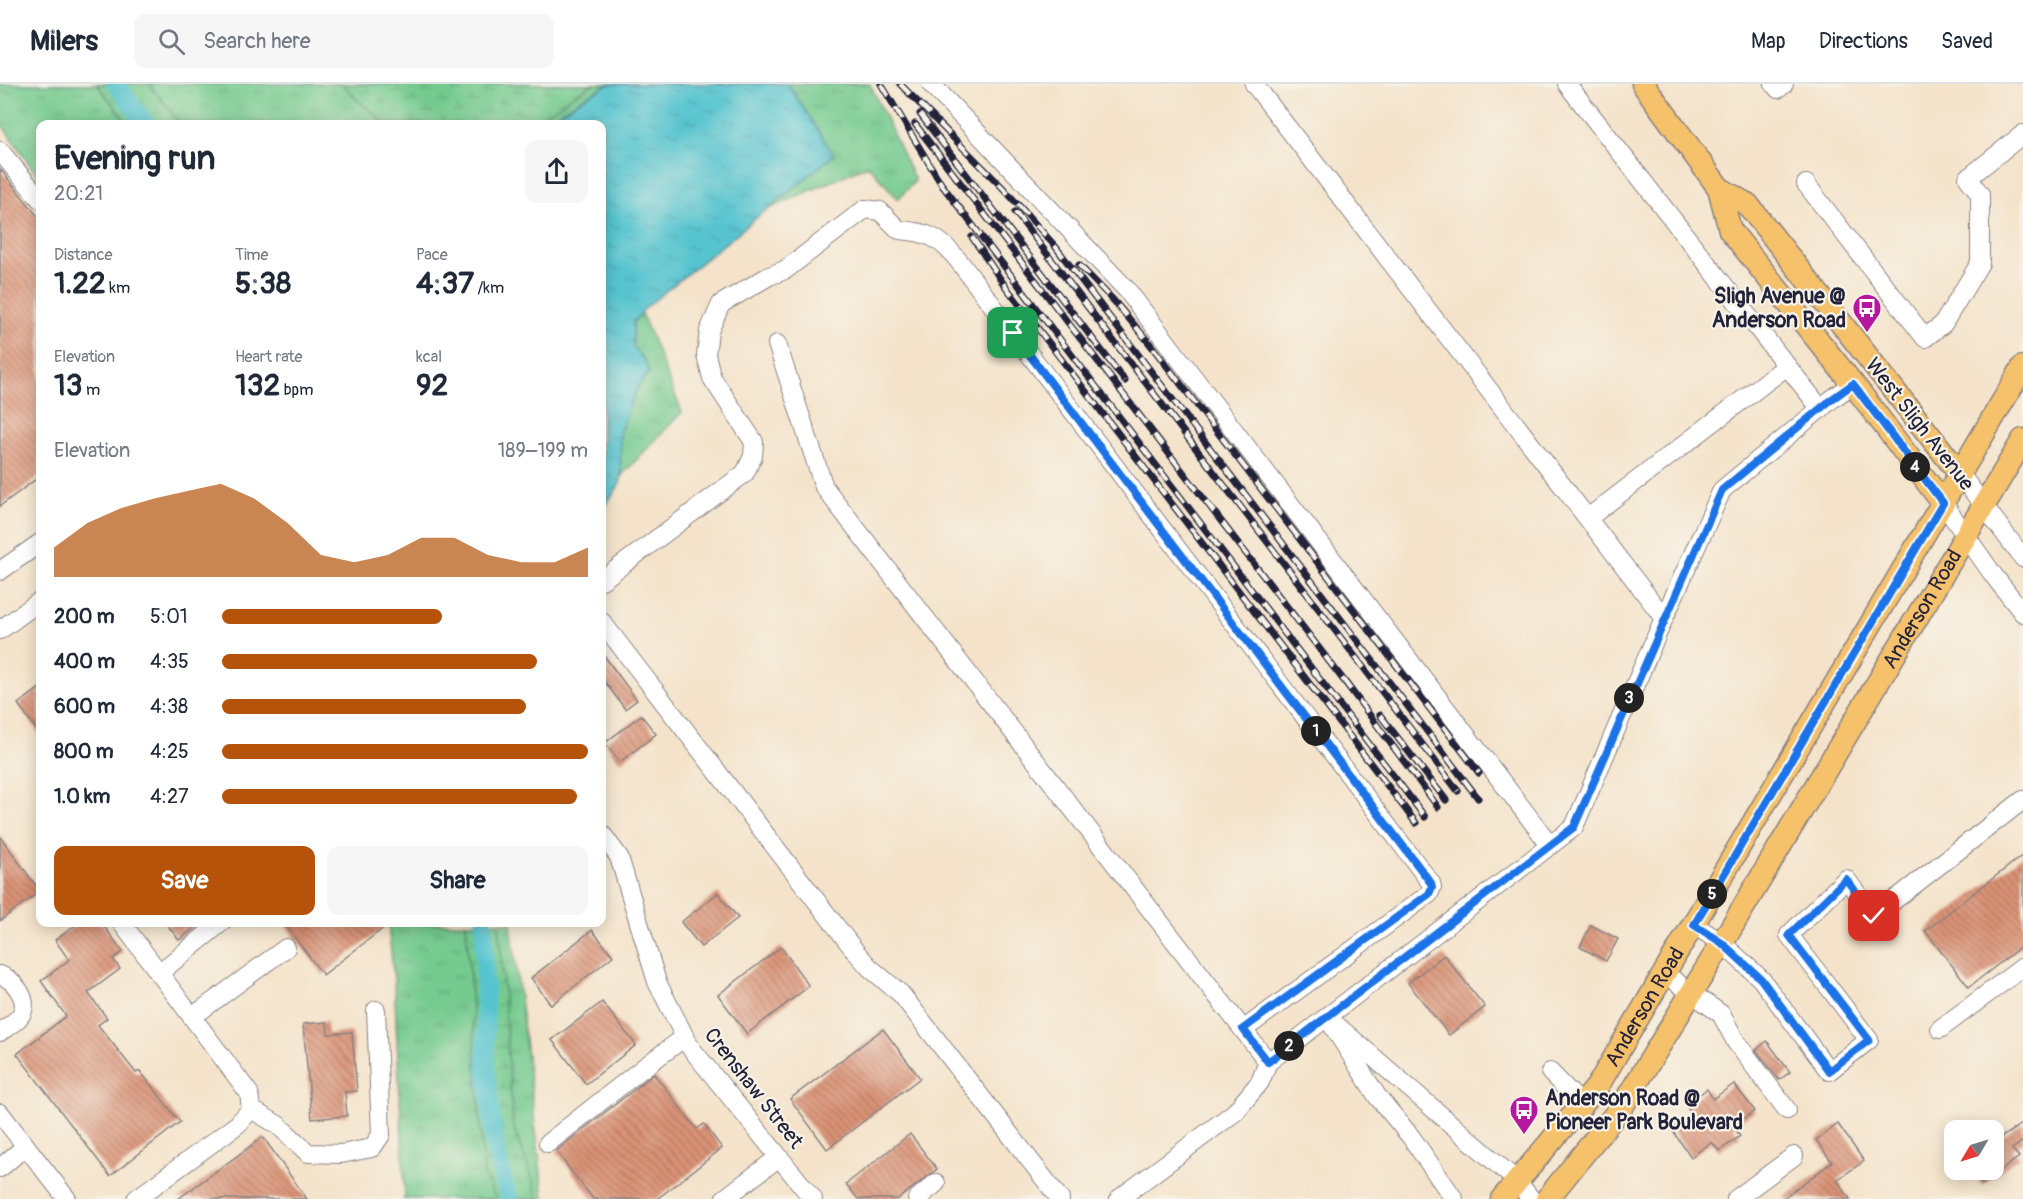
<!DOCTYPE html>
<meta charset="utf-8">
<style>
body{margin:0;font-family:Pangolin,sans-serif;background:#f6f6f7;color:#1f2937;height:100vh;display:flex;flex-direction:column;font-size:22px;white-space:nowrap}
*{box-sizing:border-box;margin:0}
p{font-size:20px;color:#747a83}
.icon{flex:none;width:33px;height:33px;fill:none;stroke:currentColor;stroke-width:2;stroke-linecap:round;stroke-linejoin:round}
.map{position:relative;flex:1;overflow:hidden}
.drawer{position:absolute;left:36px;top:36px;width:570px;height:807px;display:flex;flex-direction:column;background:#fff;border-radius:12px;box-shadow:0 3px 15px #0003}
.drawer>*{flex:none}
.needle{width:39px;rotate:232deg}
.controls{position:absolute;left:1944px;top:1036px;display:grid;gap:12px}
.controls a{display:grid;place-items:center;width:60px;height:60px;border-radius:12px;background:#fff;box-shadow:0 3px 15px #0003;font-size:30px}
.pin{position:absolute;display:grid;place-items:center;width:51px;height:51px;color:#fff;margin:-26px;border-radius:12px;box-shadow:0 3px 9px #0006}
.km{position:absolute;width:30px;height:30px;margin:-15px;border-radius:50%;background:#222;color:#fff;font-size:16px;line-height:30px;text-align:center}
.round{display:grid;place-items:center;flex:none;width:63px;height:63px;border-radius:12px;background:#f6f6f7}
.head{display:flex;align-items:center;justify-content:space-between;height:102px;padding:0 18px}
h1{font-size:33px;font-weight:700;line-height:45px}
.figures{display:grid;grid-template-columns:repeat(3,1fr);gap:9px;height:102px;padding:6px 18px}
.figures div{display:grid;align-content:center}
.figures b{font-size:30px;font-weight:700}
.figures small{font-size:16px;font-weight:400}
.figures p{font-size:16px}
.chart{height:168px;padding:12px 18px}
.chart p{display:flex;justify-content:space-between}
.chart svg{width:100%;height:108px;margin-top:6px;fill:#b45309;opacity:.7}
.cta{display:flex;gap:12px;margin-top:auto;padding:12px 18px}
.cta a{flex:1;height:69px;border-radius:12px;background:#b45309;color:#fff;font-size:24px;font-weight:700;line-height:69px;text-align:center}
.cta a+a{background:#f6f6f7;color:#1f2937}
ul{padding:0 18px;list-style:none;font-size:20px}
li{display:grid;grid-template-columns:96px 72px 1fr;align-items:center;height:45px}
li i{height:15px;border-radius:8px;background:#b45309}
header{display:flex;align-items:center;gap:36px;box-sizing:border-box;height:84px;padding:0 30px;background:#fff;border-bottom:2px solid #e0e1e3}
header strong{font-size:28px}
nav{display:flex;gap:33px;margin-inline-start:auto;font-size:21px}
.search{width:420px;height:54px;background:#f6f6f7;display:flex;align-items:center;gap:15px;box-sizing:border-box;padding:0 21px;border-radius:12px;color:#747a83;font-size:22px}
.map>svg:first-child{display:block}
</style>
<header>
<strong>Milers</strong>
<div class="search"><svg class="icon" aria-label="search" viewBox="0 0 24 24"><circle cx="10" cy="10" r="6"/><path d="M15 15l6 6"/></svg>Search here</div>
<nav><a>Map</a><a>Directions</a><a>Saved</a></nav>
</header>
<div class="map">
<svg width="2023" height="1115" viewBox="0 0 2023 1115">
<defs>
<pattern id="grass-tufts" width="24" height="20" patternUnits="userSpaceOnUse" patternTransform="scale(1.5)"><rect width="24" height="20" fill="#74ca8f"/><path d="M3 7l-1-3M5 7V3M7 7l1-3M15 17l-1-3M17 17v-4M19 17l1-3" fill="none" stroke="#64ad7c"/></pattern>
<pattern id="wetland-marsh" width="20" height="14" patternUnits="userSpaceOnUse" patternTransform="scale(1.5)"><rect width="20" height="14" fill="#74ca8f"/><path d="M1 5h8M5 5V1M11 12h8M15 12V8" fill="none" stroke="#64ad7c"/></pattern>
<pattern id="water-ripples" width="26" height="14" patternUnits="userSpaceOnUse" patternTransform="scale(1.5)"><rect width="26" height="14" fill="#57c4cf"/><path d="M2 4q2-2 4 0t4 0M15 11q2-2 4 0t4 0" fill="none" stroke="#4ba8b3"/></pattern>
<pattern id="building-back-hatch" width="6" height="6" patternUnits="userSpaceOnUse" patternTransform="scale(1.5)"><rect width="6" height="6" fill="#da9276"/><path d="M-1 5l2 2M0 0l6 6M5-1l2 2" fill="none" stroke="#b07762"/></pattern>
</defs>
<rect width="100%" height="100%" fill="#f7f3e8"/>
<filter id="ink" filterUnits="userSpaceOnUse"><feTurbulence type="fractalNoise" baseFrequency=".0167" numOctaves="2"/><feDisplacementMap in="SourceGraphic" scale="12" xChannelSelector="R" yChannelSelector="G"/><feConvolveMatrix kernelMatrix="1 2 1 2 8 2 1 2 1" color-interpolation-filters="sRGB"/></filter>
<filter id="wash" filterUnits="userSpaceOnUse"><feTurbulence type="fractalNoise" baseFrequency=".008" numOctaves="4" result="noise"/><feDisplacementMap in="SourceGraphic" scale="24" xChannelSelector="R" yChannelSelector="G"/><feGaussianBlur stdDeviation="1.35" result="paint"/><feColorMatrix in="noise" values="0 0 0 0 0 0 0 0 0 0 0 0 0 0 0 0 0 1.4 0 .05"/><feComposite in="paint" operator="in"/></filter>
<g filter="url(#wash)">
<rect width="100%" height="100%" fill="#f4e3ca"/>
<g fill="url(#grass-tufts)" stroke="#4b7665" stroke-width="1.5">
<polygon points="0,0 116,0 144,40 40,40 40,95 0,38"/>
<polygon points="142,0 870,0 915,97 898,115 868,81 625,189 682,328 602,412 602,40 170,40"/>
<polygon points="388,839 511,839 544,1115 403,1115 405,1113 394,897"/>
</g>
<g fill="url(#wetland-marsh)" stroke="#4b7665" stroke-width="1.5">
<polygon points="97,0 149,0 181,40 128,40"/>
<polygon points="343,0 593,0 574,11 532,40 386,40 356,15"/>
<polygon points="466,839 499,839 513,1042 536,1105 537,1115 496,1115 484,1091"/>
</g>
<polygon fill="url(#water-ripples)" stroke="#3c7385" stroke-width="1.5" points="609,0 788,0 834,71 645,224 633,239 633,263 644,276 649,288 637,304 620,347 621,398 606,421 602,423 602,40 543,40 578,17"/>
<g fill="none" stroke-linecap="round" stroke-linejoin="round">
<g stroke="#57c4cf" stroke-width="18">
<polyline points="116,0 146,40"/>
<polyline points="484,838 486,985 496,1067 509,1115"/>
</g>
</g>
<g id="blocks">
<g fill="url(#building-back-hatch)">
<polygon points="0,85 40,135 40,392 0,422"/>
<polygon points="602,569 637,616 625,625 602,594"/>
<polygon points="40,604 40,651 18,620"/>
<polygon points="641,631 656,650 620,678 605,659"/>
<polygon points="0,752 40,807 0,837"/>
<polygon points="2023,771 2023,861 1969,903 1925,847"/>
<polygon points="718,809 738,834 701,863 681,838"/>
<polygon points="80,838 101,838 123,868 113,875 120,885 88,909 107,934 98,941 136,989 140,987 180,1038 110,1092 17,970 66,932 41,897 69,876 55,856"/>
<polygon points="165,838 202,838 179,856"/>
<polygon points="283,838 391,838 323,891"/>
<polygon points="1591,841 1618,855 1606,877 1580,863"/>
<polygon points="592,846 613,872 551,921 531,894"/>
<polygon points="781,863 809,902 747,950 718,911"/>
<polygon points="1444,871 1485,923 1449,951 1408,899"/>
<polygon points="602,918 636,961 586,1000 552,956"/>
<polygon points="327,938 328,950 352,948 357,1007 345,1008 347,1032 312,1035 303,940"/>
<polygon points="883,945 920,994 827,1065 790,1015"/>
<polygon points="1767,957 1790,988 1779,996 1756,966"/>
<polygon points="654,990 697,1045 704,1040 722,1064 657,1115 593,1115 556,1067"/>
<polygon points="1734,1000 1755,1027 1733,1042 1740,1052 1719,1067 1712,1058 1691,1073 1671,1045 1692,1030 1685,1021 1707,1005 1713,1015"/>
<polygon points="2023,1039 2023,1057 2012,1065 2019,1073 1982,1101 1970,1086 1994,1086 1994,1058"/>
<polygon points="1838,1040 1864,1077 1837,1096 1850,1115 1782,1115 1832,1078 1816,1056"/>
<polygon points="910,1050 937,1085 898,1115 858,1115 846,1100"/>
<polygon points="263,1053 307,1115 178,1115"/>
</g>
</g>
</g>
<g filter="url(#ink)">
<use href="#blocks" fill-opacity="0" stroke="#8b8282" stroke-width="1.5"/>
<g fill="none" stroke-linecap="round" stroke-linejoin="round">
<g stroke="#8b8282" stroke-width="20">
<g id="minor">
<polyline points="931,0 1127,206 1550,761"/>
<polyline points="1254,0 1664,534 1574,743 1327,933 1517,1097 1531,1115"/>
<polyline points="1567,0 1787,282"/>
<polyline points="1774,0 1778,5 1784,0"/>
<polyline points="0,67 40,115"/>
<polyline points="1806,100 1925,254 1943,240 1980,179 1980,110 1968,94 2023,50"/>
<polyline points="777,260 824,403 1268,978 1327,933 1377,1012 1411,1053 1454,1115"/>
<polyline points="1960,390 2023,474"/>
<polyline points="1943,419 1994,492 2023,529"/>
<polyline points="1588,434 1787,282 1821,325"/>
<polyline points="0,487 40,459"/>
<path d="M 602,496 L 745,389 L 753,372 L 754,358 L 712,294 L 706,271 L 709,247 L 721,220 L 769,192 L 785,186 L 865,125 L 880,127 L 899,146 C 928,148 939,153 958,176 L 1431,799 L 1432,803 L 1429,810 L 1243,946"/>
<polyline points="1664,534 1722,406 1832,315 1853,300"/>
<polyline points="602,538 855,867 870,884 901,910 1060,1115"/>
<polyline points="0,546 40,517"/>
<polyline points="602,750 619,773 657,898 690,963 813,1115"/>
<polyline points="121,838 249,1009 251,1025 238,1040 136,1115"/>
<polyline points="1694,841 1722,859 1761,895 1829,987 1869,956 1789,851 1846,795 1874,832 2023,716"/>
<polyline points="159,889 222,838"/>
<polyline points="1665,890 1721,930 1736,958 1787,1026"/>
<path d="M 0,891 C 13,895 29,914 22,929 C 18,937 7,943 0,948"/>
<polyline points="192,933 286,864"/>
<polyline points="1940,945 2023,883"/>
<polyline points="1550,988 1582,1021"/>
<polyline points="251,1025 278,1041 308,1069 341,1070 372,1064 381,1051 376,926"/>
<polyline points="0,1029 67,1115"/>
<polyline points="548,1059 643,984 685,953"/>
<polyline points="0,1084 26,1062"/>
<polyline points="724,1115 779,1073"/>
<polyline points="917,1115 936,1099"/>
<polyline points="1119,1115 1235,1028 1260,998 1268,978"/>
<polyline points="1736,1115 1794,1072"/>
</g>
</g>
<g stroke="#8b8282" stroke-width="25">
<g id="major">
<polyline points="1643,0 1719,104 1730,146 1860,309 1943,419"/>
<polyline points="1719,104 1748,121 1960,390"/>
<path id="s1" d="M 1502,1115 L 1597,1003 L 2023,283"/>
<path id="s2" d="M 1547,1115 L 1623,1021 L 1722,859 L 2023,356"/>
</g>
</g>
<use href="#minor" stroke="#fff" stroke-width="18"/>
<use href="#major" stroke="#f5c16b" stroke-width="22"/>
<g stroke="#22223b" stroke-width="7">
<g id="rail">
<polyline points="881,0 942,101 1425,733"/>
<polyline points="900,0 1004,105 1055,162 1478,714"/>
<polyline points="920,30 1125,297"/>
<polyline points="915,40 1345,598 1438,723"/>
<polyline points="1015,128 1458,707"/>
<polyline points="972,153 1003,199 1416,739"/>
<polyline points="1079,181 1114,217 1147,256 1479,689"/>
<polyline points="1380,631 1446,716"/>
</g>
</g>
<use href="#rail" stroke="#f7f3e8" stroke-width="4.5" stroke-dasharray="14" stroke-linecap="butt"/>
</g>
</g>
<g fill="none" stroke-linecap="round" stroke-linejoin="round" filter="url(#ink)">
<g stroke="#fff" stroke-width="12">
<polyline id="route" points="1013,249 1431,799 1432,803 1429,810 1243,945 1268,978 1574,743 1722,406 1832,315 1853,300 1943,419 1694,841 1722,859 1761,895 1829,987 1869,956 1789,851 1846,795 1874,832"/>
</g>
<use href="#route" stroke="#1a73e8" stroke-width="8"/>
</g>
<defs>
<g id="bus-pin" transform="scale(1.5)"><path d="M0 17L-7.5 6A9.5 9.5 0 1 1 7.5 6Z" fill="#b5179e" stroke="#f7f3e8"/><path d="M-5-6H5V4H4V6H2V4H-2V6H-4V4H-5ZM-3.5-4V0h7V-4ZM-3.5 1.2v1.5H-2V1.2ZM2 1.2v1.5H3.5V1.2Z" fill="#fff"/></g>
</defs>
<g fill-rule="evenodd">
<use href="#bus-pin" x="1867" y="224"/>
<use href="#bus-pin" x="1524" y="1026"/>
</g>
<g text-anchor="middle" stroke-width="4.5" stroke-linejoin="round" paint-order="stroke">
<g font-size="21" font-weight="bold" fill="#22223b" stroke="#f7f3e8" text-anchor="end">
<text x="1846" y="219">Sligh Avenue @<tspan x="1846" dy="24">Anderson Road</tspan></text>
<text x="1545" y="1021" text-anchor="start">Anderson Road @<tspan x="1545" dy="24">Pioneer Park Boulevard</tspan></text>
</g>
<g font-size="21" fill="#22223b" stroke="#f7f3e8">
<text transform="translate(1920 340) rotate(52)" y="7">West Sligh Avenue</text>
<text dy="7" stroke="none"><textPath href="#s2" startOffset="700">Anderson Road</textPath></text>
<text dy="7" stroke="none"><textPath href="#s1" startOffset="240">Anderson Road</textPath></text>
<text transform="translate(754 1004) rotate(52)" y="7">Crenshaw Street</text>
</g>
</g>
</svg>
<div class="controls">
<a><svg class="needle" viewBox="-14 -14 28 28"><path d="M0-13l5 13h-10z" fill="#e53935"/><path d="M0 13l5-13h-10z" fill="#747a83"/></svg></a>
</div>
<div class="pin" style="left:1013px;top:249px;background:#1e9e55"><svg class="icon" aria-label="arrive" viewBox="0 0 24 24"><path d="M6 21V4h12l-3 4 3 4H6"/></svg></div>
<div class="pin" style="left:1874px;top:832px;background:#d93025"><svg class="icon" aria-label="check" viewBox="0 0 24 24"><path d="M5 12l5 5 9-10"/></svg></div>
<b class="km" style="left:1316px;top:647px">1</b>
<b class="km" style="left:1289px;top:962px">2</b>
<b class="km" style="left:1629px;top:614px">3</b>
<b class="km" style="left:1915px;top:383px">4</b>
<b class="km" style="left:1712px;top:810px">5</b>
<section class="drawer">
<div class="head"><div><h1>Evening run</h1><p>20:21</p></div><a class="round"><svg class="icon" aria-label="share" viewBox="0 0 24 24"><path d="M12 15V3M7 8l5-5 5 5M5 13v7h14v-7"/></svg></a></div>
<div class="figures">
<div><p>Distance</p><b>1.22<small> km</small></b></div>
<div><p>Time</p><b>5:38</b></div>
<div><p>Pace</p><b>4:37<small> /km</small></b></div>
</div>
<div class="figures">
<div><p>Elevation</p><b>13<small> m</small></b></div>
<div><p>Heart rate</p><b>132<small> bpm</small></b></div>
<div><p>kcal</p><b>92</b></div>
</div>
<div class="chart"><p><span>Elevation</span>189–199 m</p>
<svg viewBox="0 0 160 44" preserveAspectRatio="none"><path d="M0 44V32L10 22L20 16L30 12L40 9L50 6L60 12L70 22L80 35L90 38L100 35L110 28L120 28L130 35L140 38L150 38L160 32V44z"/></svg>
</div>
<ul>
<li><b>200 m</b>5:01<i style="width:60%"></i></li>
<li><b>400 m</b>4:35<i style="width:86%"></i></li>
<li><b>600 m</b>4:38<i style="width:83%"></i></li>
<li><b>800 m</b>4:25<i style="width:100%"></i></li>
<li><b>1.0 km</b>4:27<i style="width:97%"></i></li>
</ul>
<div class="cta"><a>Save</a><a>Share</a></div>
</section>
</div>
